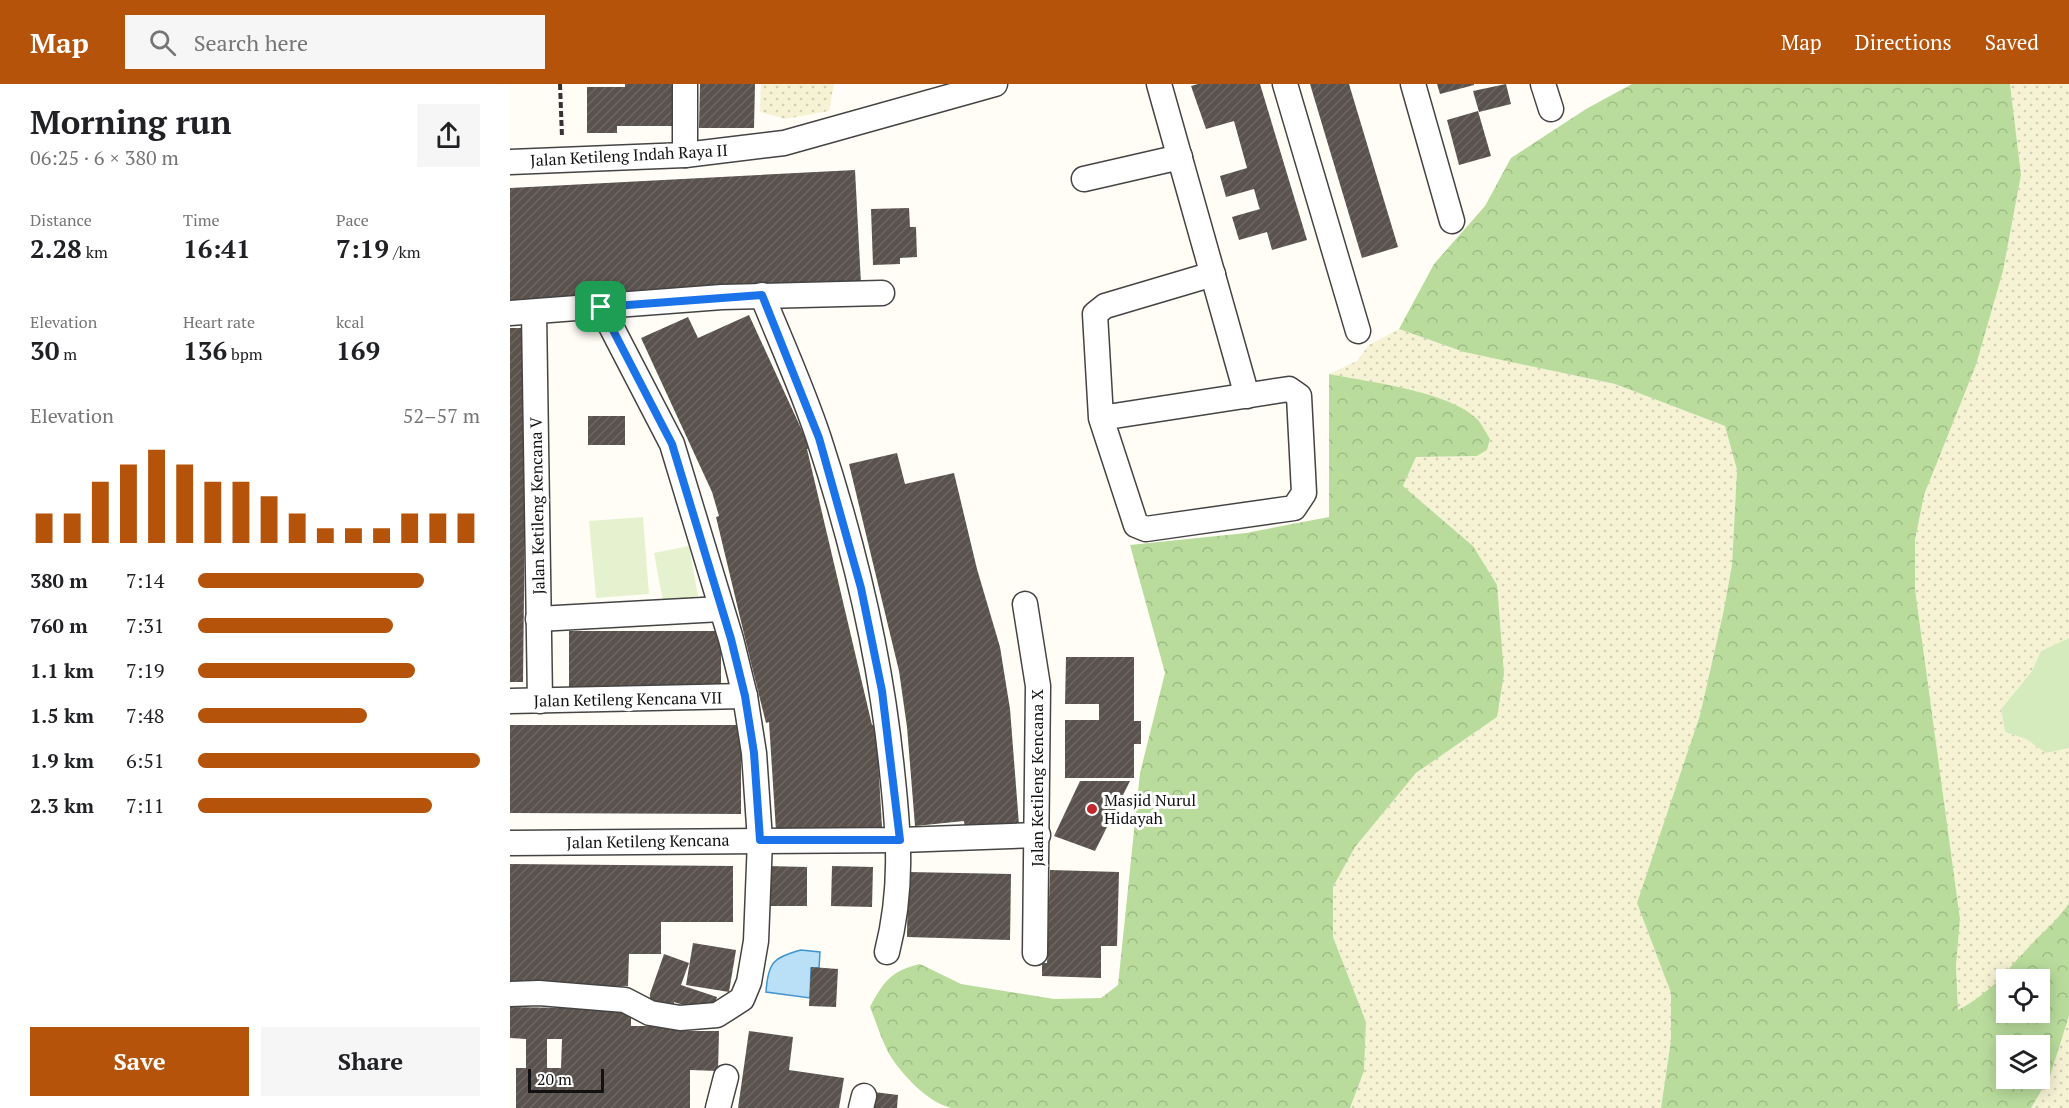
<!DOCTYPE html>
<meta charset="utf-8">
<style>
body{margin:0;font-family:"PT Serif",serif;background:#f6f6f6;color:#202124;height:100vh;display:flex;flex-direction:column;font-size:22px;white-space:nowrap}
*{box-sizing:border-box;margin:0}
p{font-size:20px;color:#757577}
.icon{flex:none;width:33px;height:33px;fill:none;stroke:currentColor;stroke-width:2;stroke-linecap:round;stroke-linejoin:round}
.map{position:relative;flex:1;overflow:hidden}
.panel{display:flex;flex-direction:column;background:#fff;width:510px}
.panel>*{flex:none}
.fabs{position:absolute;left:1486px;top:885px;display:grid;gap:12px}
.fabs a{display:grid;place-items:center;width:54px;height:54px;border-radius:0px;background:#fff;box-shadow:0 3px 15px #0003;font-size:30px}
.scale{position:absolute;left:18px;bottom:15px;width:76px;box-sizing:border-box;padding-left:6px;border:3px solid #111;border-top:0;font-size:16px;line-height:21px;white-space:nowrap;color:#111;-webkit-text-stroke:4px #fff;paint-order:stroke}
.pin{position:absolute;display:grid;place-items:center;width:51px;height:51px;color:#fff;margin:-26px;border-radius:12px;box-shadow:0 3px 9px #0006}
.round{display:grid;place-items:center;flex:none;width:63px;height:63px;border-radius:0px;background:#f6f6f6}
.headline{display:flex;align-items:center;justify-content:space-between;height:102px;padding:0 30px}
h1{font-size:33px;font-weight:600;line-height:45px}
.metrics{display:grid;grid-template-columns:repeat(3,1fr);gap:9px;height:102px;padding:6px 30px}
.metrics div{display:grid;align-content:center}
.metrics b{font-size:26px;font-weight:600}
.metrics small{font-size:16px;font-weight:400}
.metrics p{font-size:16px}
.chart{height:168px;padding:12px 30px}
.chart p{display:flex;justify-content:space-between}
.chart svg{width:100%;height:108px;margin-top:6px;stroke:#b45309;stroke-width:6}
.primary-button{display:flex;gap:12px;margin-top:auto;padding:12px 30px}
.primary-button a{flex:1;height:69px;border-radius:0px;background:#b45309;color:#fff;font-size:24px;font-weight:600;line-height:69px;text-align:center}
.primary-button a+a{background:#f6f6f6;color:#202124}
ul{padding:0 30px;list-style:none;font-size:20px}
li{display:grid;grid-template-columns:96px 72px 1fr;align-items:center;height:45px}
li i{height:15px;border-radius:8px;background:#b45309}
header{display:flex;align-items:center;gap:36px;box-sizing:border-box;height:84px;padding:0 30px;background:#b45309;color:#fff}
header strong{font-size:28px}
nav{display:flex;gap:33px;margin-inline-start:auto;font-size:21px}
.search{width:420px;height:54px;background:#f6f6f6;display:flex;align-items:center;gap:15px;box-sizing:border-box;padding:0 21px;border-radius:0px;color:#757577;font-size:22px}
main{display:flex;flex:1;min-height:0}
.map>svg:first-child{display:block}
</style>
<header>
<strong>Map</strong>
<div class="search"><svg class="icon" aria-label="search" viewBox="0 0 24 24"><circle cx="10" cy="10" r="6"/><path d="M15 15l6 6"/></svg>Search here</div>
<nav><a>Map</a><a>Directions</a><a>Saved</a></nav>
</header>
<main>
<section class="panel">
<div class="headline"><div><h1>Morning run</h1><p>06:25 · 6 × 380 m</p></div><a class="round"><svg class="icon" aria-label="share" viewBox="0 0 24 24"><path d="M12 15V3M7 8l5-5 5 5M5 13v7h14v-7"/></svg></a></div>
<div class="metrics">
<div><p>Distance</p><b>2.28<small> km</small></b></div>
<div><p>Time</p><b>16:41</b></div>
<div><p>Pace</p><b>7:19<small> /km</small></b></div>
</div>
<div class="metrics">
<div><p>Elevation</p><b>30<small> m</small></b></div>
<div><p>Heart rate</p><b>136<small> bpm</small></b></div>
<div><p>kcal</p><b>169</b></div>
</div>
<div class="chart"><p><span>Elevation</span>52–57 m</p>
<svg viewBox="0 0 160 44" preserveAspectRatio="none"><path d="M5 44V32M15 44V32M25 44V19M35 44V12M45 44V6M55 44V12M65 44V19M75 44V19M85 44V25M95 44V32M105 44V38M115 44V38M125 44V38M135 44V32M145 44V32M155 44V32"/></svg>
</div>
<ul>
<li><b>380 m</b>7:14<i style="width:80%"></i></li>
<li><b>760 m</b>7:31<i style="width:69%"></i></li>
<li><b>1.1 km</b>7:19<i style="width:77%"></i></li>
<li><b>1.5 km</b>7:48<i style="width:60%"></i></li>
<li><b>1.9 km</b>6:51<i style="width:100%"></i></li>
<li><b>2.3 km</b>7:11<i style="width:83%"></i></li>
</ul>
<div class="primary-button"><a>Save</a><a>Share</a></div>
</section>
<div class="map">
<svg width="1559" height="1024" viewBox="0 0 1559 1024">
<defs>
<pattern id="farmland-dots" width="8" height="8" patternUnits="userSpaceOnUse" patternTransform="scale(1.5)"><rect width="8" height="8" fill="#f6f3d4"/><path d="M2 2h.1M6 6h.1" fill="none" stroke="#d2cfb5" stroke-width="1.8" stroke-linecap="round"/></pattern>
<pattern id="forest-crowns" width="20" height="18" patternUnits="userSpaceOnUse" patternTransform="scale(1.5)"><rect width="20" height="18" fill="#b9dc9c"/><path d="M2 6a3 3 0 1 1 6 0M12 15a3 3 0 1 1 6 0" fill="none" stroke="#9ebc85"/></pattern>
<pattern id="building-hatch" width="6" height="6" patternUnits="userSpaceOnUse" patternTransform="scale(1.5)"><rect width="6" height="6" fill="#5a524d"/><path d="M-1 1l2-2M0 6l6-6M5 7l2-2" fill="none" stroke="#6d6662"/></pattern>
</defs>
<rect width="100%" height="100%" fill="#fffdf5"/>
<g fill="url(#farmland-dots)">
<polygon points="251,0 324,0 319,27 275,35 250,28"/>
<polygon points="1500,0 1559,0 1559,554 1531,567 1522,587 1491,625 1495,648 1516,655 1536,669 1559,664 1559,819 1549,835 1515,866 1486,902 1448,927 1446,882 1450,835 1405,505 1405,456 1414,411 1466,281 1493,187 1511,91"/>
<polygon points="889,245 954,268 1105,300 1215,342 1227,386 1222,481 1213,530 1190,631 1127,819 1161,909 1161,956 1151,1024 840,1024 854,987 856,938 823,853 823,803 845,763 906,689 987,633 963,462 893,402 906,373 967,372 977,366 980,355 967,335 947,322 912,309 819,290 847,277 859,261"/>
<polygon points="1559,932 1559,1024 1521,1024 1540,992"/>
</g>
<polygon fill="#d5ebbd" points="1559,554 1559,664 1536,669 1516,655 1495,648 1491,625 1522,587 1531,567"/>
<g fill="url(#forest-crowns)" fill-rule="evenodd">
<path d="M 1122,0 L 1500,0 L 1511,91 L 1493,187 L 1466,281 L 1414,411 L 1405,456 L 1405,505 L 1450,835 L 1446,882 L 1448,926 C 1481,908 1490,894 1515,867 C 1530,850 1547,838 1559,819 L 1559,932 L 1540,992 L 1521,1024 L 1151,1024 L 1161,956 L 1161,909 L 1127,819 L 1190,631 L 1213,530 L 1222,481 L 1227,386 L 1215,342 L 1105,300 L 954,268 L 889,245 L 924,180 L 975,122 L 1001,74 L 1076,25 ZM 1497,896 L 1530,896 L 1530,928 L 1497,928 ZM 1497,962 L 1530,962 L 1530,994 L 1497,994 Z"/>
<path d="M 819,290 C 858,298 939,307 967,335 C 972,340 976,349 980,355 L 977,366 L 967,372 L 906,373 L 893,402 L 963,462 L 987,501 L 994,590 L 987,633 L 906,689 L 845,763 L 823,803 L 823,853 L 856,938 L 854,987 L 840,1024 L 441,1024 C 417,1018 390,989 378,968 C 371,954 366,938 360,923 C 374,897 381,887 410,880 L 451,900 L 544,915 L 591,914 L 608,901 L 630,689 L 655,589 L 620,461 L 736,449 L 819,433 Z"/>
</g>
<g fill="#e6f2cf">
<polygon points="133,433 139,510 86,514 79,437"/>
<polygon points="179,462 188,512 153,518 144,469"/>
</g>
<path fill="#b9e0f7" stroke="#3f96cf" stroke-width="1.5" d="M 291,866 L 310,868 L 309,884 L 301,884 L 300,914 L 256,908 C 258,878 263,874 291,866 Z"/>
<g fill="url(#building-hatch)" fill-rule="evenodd">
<polygon points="115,0 163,0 163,42 107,42 107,49 77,49 77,3 115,3"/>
<polygon points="190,0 245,0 244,44 189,44"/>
<polygon points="688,0 750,0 797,156 762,166 757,148 729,156 722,133 750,125 749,123 744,105 716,113 710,92 737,84 724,37 696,45 681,2"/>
<polygon points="800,0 839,0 888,163 852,174"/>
<polygon points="927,0 964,0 964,1 930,10"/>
<polygon points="996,0 1001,20 969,28 963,7"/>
<polygon points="968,27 981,72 949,81 937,36"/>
<polygon points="345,86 351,200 0,219 0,104"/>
<polygon points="399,124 400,143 406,143 407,173 390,174 390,180 363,181 361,125"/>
<polygon points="239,231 300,364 297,365 362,641 366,640 372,743 266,747 259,638 256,639 240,575 206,433 209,432 202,408 131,254 178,233 188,254"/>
<polygon points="0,244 17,244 13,598 0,598"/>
<rect x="78" y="332" width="37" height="29"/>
<polygon points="387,369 395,400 444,389 467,485 490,563 500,625 509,741 455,746 454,737 405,742 397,643 389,587 339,380"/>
<rect x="59" y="547" width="152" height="58"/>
<polygon points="556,573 624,573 624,637 631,637 631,660 624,660 624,694 555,694 555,636 589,636 589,620 555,620"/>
<polygon points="0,641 231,641 231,730 0,729"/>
<polygon points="570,697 620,697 585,767 544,752"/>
<polygon points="0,780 223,782 223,838 151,838 151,870 119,870 118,902 0,902"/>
<polygon points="257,782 297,783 297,822 256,822"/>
<polygon points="322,782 363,783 362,823 321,822"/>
<polygon points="540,786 609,788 607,862 591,862 591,894 532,892 532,879 537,879"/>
<polygon points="398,788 501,790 500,856 397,853"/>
<polygon points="183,859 226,866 219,908 176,901"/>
<polygon points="154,870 179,879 171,901 207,913 203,925 191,927 164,918 163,927 139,926 140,910"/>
<polygon points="301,883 328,885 326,923 299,922"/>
<path d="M 0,923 L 121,925 L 121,942 L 178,942 L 178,947 L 209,947 L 208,987 L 180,986 L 180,1024 L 6,1024 L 6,984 L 16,984 L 16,955 L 0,954 ZM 37,955 L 52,955 L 51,984 L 37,984 Z"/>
<polygon points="239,947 283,953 279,986 334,994 329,1024 228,1024"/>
<polygon points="364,1008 388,1011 387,1024 362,1024"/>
</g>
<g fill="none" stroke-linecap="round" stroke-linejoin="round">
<g stroke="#444" stroke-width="27">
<g id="minor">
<polyline points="649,0 737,312"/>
<polyline points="775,0 848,247"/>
<polyline points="903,0 942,137"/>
<polyline points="1033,0 1041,25"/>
<polyline points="175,71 175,0"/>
<polyline points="0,78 175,71 274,59 485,0"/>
<polyline points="574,95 670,73"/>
<path d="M 252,211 C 271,258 293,306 309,355 C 344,462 371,575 382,687 C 389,751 393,805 377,868"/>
<polyline points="24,228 30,617"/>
<polyline points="0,229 212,213 372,209"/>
<polyline points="591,334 779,305 789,312 794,409 784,424 636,445 626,441 591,334 585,230 595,222 703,190"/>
<polyline points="515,520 528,602 525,869"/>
<polyline points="28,535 211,525"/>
<polyline points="0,617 235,612"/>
<polyline points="0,759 390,756 528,751"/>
<polyline points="0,910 29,909 115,916 140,929 170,934 207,931 232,915 239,898 246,857 250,756 244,669 235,612 221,555 162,360 91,223"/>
<polyline points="208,1024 216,993"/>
<polyline points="351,1024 354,1012"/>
</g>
</g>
<polyline stroke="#333" stroke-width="4" stroke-dasharray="6 3" stroke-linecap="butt" points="50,0 52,53"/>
<use href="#minor" stroke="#fff" stroke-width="24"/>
</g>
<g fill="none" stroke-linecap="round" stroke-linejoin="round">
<g stroke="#fff" stroke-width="12">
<polygon id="route" points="252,211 309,354 351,504 372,607 390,756 250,756 244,669 235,612 221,555 162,360 91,223"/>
</g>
<use href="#route" stroke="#1a73e8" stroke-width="8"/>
</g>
<circle fill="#c4262e" stroke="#fff" stroke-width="2" cx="582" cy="725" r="6"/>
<g text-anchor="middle" stroke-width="6" stroke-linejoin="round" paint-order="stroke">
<g font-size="16" fill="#111" stroke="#fff">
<text transform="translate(119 71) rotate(-3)" y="6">Jalan Ketileng Indah Raya II</text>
<text transform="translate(27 422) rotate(-91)" y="6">Jalan Ketileng Kencana V</text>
<text transform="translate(118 615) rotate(-1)" y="6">Jalan Ketileng Kencana VII</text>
<text transform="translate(527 694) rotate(-90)" y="6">Jalan Ketileng Kencana X</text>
<text transform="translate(138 757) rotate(-1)" y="6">Jalan Ketileng Kencana</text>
</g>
<g font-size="16" fill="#111" stroke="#fff" text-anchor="start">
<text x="594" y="722">Masjid Nurul<tspan x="594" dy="18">Hidayah</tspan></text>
</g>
</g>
</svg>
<div class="fabs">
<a><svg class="icon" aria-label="locate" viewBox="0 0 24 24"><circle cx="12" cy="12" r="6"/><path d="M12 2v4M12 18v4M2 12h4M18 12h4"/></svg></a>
<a><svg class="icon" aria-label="layers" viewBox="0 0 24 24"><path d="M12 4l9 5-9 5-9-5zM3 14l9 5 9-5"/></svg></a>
</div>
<div class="scale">20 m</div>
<div class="pin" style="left:91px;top:223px;background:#1e9e55"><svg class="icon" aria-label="arrive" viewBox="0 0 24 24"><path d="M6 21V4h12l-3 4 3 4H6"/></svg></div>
</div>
</main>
